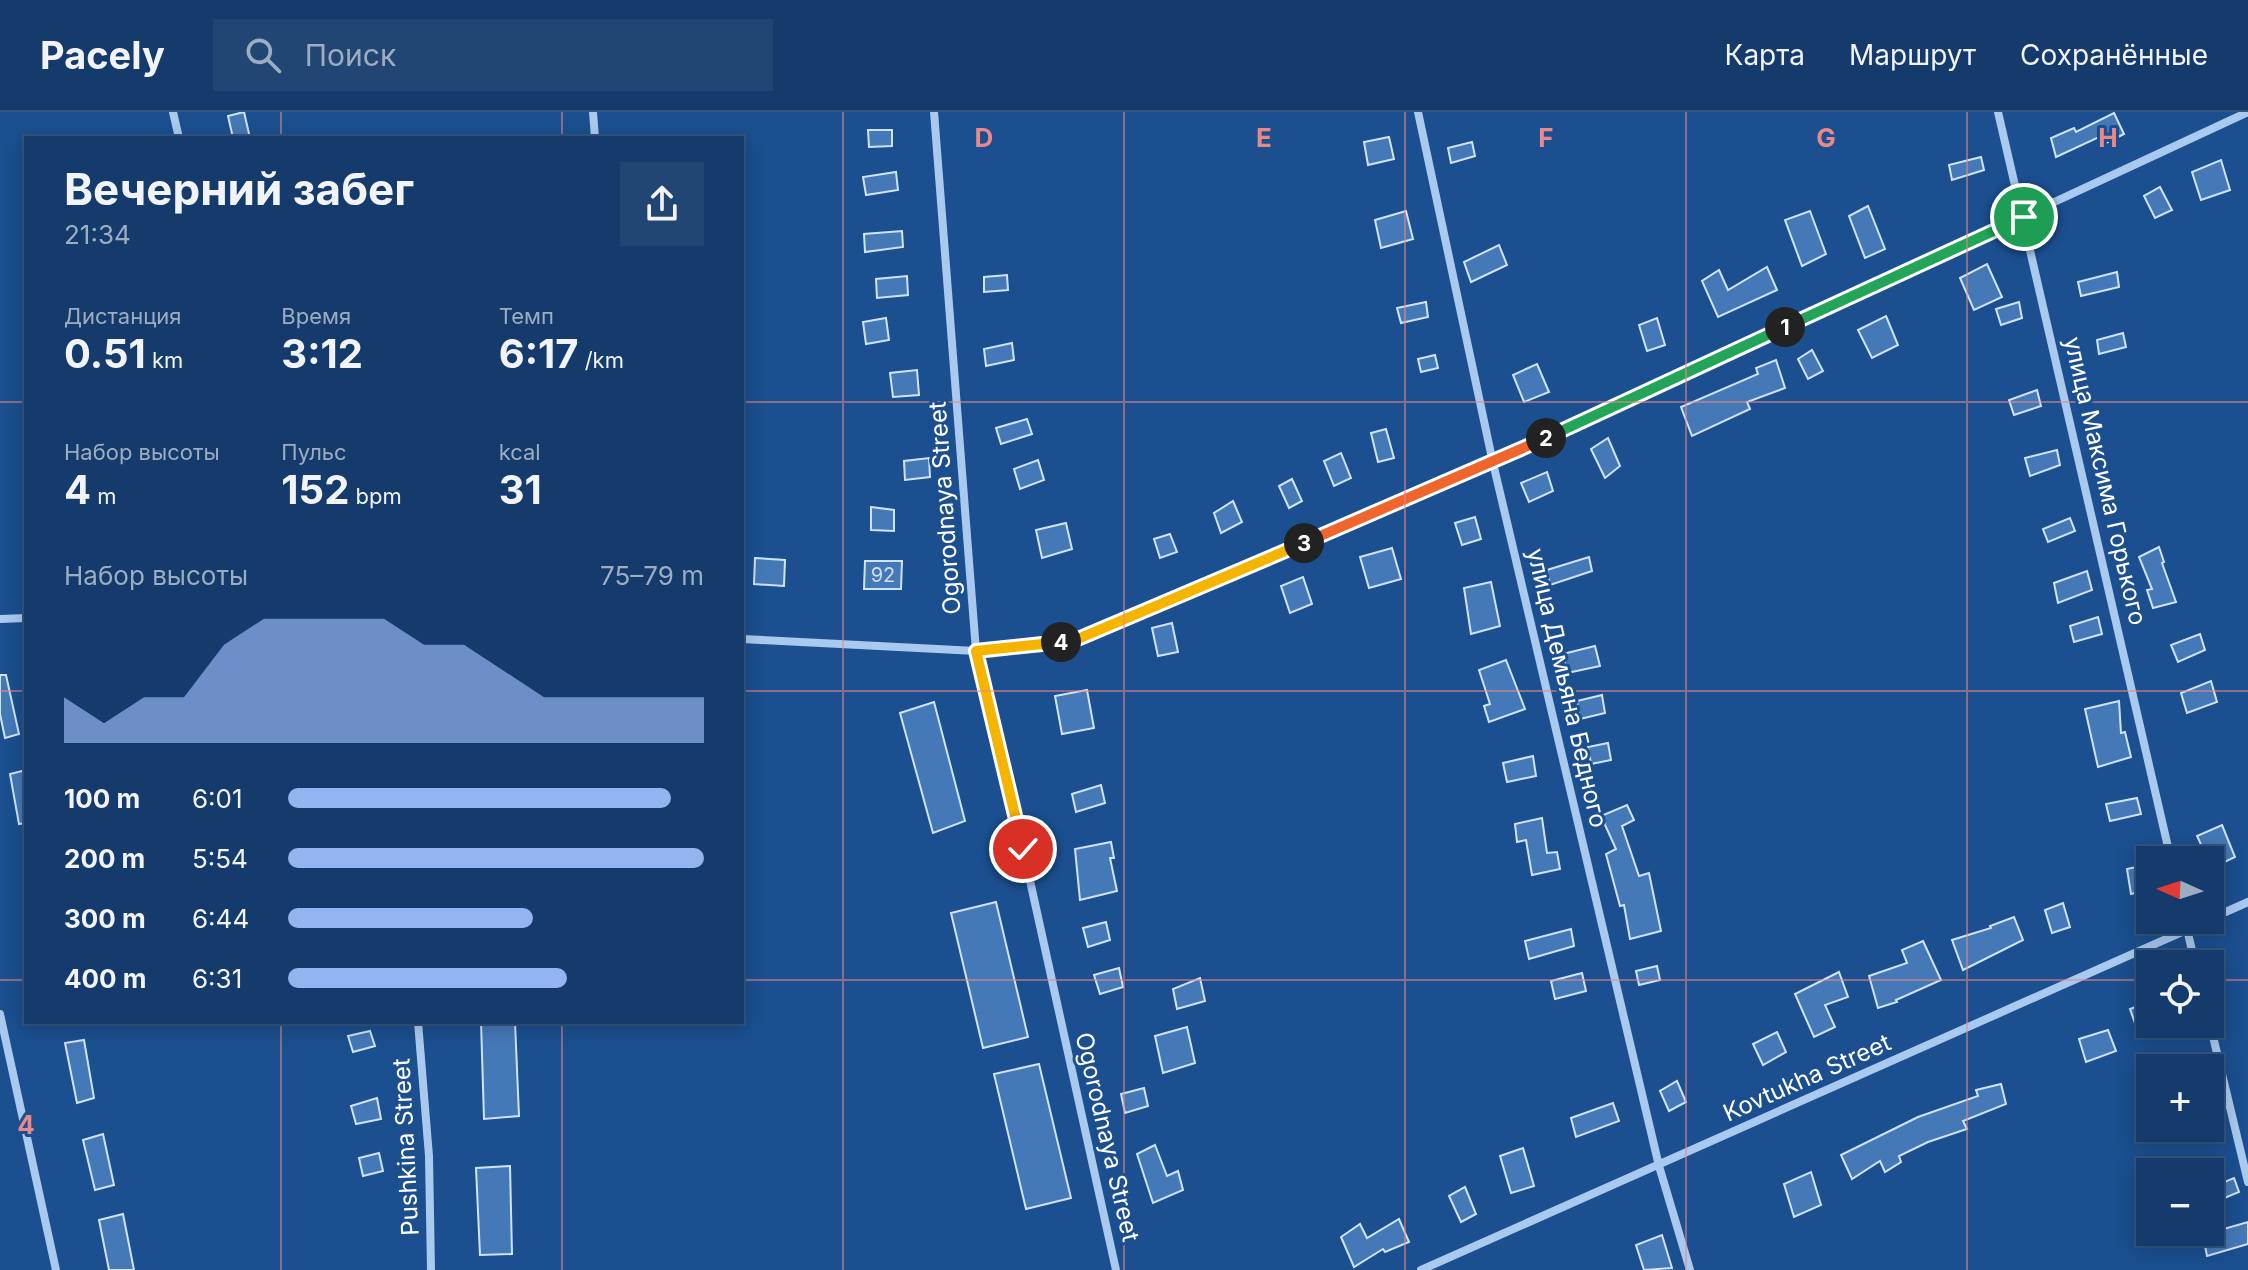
<!DOCTYPE html>
<html lang="ru">
<meta charset="utf-8">
<style>
body{margin:0;font-family:Inter,sans-serif;background:#214673;color:#f1f3f6;height:100vh;display:flex;flex-direction:column;font-size:30px;white-space:nowrap}
*{box-sizing:border-box;margin:0}
p{font-size:26px;color:#9dadc1}
.icon{flex:none;width:44px;height:44px;fill:none;stroke:currentColor;stroke-width:2;stroke-linecap:round;stroke-linejoin:round}
.map{position:relative;flex:1;overflow:hidden}
.panel{position:absolute;left:24px;top:24px;width:720px;height:888px;display:flex;flex-direction:column;background:#143b6b;border-radius:0px;box-shadow:0 4px 20px #0003,0 0 0 2px #33557e}
.panel>*{flex:none}
.needle{width:52px;rotate:273deg}
.buttons{position:absolute;left:2136px;top:734px;display:grid;gap:16px}
.buttons a{display:grid;place-items:center;width:88px;height:88px;border-radius:0px;background:#143b6b;box-shadow:0 4px 20px #0003,0 0 0 2px #33557e;font-size:40px}
.pin{position:absolute;display:grid;place-items:center;width:68px;height:68px;color:#fff;margin:-34px;border:4px solid #fff;border-radius:50%;box-shadow:0 2px 8px #0007}
.km{position:absolute;width:40px;height:40px;margin:-20px;border-radius:50%;background:#222;color:#fff;font-size:22px;line-height:40px;text-align:center}
.round{display:grid;place-items:center;flex:none;width:84px;height:84px;border-radius:0px;background:#214673}
.headline{display:flex;align-items:center;justify-content:space-between;height:136px;padding:0 40px}
h1{font-size:44px;font-weight:700;line-height:60px}
.metrics{display:grid;grid-template-columns:repeat(3,1fr);gap:12px;height:136px;padding:8px 40px}
.metrics div{display:grid;align-content:center}
.metrics b{font-size:40px;font-weight:700}
.metrics small{font-size:22px;font-weight:400}
.metrics p{font-size:22px}
.chart{height:224px;padding:16px 40px}
.chart p{display:flex;justify-content:space-between}
.chart svg{width:100%;height:144px;margin-top:8px;fill:#95b2f1;opacity:.7}
ul{padding:0 40px;list-style:none;font-size:26px}
li{display:grid;grid-template-columns:128px 96px 1fr;align-items:center;height:60px}
li i{height:20px;border-radius:10px;background:#95b2f1}
header{display:flex;align-items:center;gap:48px;box-sizing:border-box;height:112px;padding:0 40px;background:#143b6b;border-bottom:2px solid #33557e}
header strong{font-size:38px}
nav{display:flex;gap:44px;margin-inline-start:auto;font-size:28px}
.search{width:560px;height:72px;background:#214673;display:flex;align-items:center;gap:20px;box-sizing:border-box;padding:0 28px;border-radius:0px;color:#9dadc1;font-size:30px}
.map>svg:first-child{display:block}
</style>
<header>
<strong>Pacely</strong>
<div class="search"><svg class="icon" aria-label="search" viewBox="0 0 24 24"><circle cx="10" cy="10" r="6"/><path d="M15 15l6 6"/></svg>Поиск</div>
<nav><a>Карта</a><a>Маршрут</a><a>Сохранённые</a></nav>
</header>
<div class="map">
<svg width="2248" height="1158" viewBox="0 0 2248 1158">
<rect width="100%" height="100%" fill="#1b4f8f"/>
<g fill="#4478b7" stroke="#cfe3fa" stroke-width="2">
<polygon points="244,0 250,26 233,26 228,4"/>
<polygon points="2114,1 2124,22 2104,32 2101,24 2056,45 2051,26 2074,16 2076,20"/>
<polygon points="868,18 892,18 892,34 869,35"/>
<polygon points="1389,25 1394,47 1368,53 1364,30"/>
<polygon points="1472,30 1475,44 1451,51 1448,36"/>
<polygon points="1981,45 1984,58 1952,68 1949,53"/>
<polygon points="2221,48 2230,78 2201,88 2192,60"/>
<polygon points="896,60 898,78 866,83 863,65"/>
<polygon points="2160,75 2172,98 2155,106 2144,84"/>
<polygon points="1868,94 1885,137 1865,146 1849,104"/>
<polygon points="1406,99 1413,127 1381,136 1375,108"/>
<polygon points="1810,99 1826,142 1802,154 1785,108"/>
<polygon points="902,119 903,135 865,140 864,122"/>
<polygon points="1499,133 1507,153 1471,170 1464,150"/>
<polygon points="1987,152 2002,185 1974,198 1960,166"/>
<polygon points="1767,155 1777,178 1718,205 1702,169 1719,158 1728,178"/>
<polygon points="2117,160 2119,175 2081,184 2078,170"/>
<polygon points="1007,163 1008,178 984,180 984,165"/>
<polygon points="907,164 908,183 877,186 876,167"/>
<polygon points="1426,190 1428,205 1401,211 1397,196"/>
<polygon points="2019,190 2022,206 2001,213 1996,197"/>
<polygon points="1886,204 1898,233 1872,246 1858,218"/>
<polygon points="886,206 889,228 866,232 863,210"/>
<polygon points="1657,206 1665,233 1647,239 1639,213"/>
<polygon points="2123,221 2126,235 2099,242 2097,228"/>
<polygon points="1012,231 1014,248 986,254 984,237"/>
<polygon points="1812,238 1823,259 1808,267 1798,247"/>
<polygon points="1435,243 1438,256 1421,260 1418,247"/>
<polygon points="1776,248 1785,276 1747,290 1750,297 1692,324 1681,295 1758,262 1756,256"/>
<polygon points="1537,252 1549,280 1524,290 1513,263"/>
<polygon points="917,258 919,283 893,285 890,261"/>
<polygon points="2037,278 2041,294 2014,303 2009,288"/>
<polygon points="1027,307 1032,322 1001,332 996,316"/>
<polygon points="1386,317 1394,346 1378,350 1371,321"/>
<polygon points="1608,326 1620,354 1605,366 1591,337"/>
<polygon points="2057,338 2060,353 2030,364 2025,346"/>
<polygon points="1341,341 1351,366 1334,374 1324,349"/>
<polygon points="929,346 930,365 905,368 904,349"/>
<polygon points="1038,348 1044,368 1020,377 1014,357"/>
<polygon points="1547,360 1553,379 1529,390 1521,371"/>
<polygon points="1292,367 1302,389 1289,396 1279,374"/>
<polygon points="1233,389 1242,410 1221,421 1214,401"/>
<polygon points="871,395 894,398 894,419 871,418"/>
<polygon points="1475,405 1481,427 1462,433 1455,411"/>
<polygon points="2070,406 2075,419 2048,430 2043,417"/>
<polygon points="1066,411 1072,437 1042,446 1036,418"/>
<polygon points="1170,422 1177,440 1160,446 1154,427"/>
<polygon points="2159,435 2164,450 2162,451 2176,490 2153,496 2147,478 2152,477 2139,445"/>
<polygon points="1392,436 1401,467 1369,476 1360,445"/>
<polygon points="1589,445 1592,459 1550,473 1547,458"/>
<polygon points="755,446 785,448 784,474 754,472"/>
<polygon points="865,449 902,449 901,477 864,477"/>
<polygon points="2087,459 2092,478 2058,491 2054,471"/>
<polygon points="1303,465 1312,492 1290,501 1281,474"/>
<polygon points="1491,470 1500,514 1471,522 1464,476"/>
<polygon points="2098,505 2102,522 2074,530 2070,514"/>
<polygon points="1172,511 1178,540 1158,544 1152,516"/>
<polygon points="2200,522 2205,538 2178,550 2171,533"/>
<polygon points="1595,534 1600,554 1567,561 1563,542"/>
<polygon points="1506,548 1525,597 1489,610 1484,594 1490,592 1479,558"/>
<polygon points="0,563 6,563 19,622 5,626 0,602"/>
<polygon points="2211,569 2217,590 2187,601 2181,581"/>
<polygon points="1087,578 1094,616 1062,622 1055,584"/>
<polygon points="1602,583 1605,601 1580,607 1577,589"/>
<polygon points="2119,589 2121,621 2125,620 2131,645 2098,655 2085,597"/>
<polygon points="934,590 965,709 933,721 900,601"/>
<polygon points="1608,631 1611,648 1591,652 1588,635"/>
<polygon points="1533,644 1536,664 1507,670 1503,651"/>
<polygon points="26,658 26,711 19,712 10,662"/>
<polygon points="1101,673 1105,691 1076,700 1072,682"/>
<polygon points="2137,686 2141,702 2110,709 2106,692"/>
<polygon points="1627,693 1634,708 1622,714 1639,764 1649,761 1661,819 1630,827 1624,793 1620,794 1606,742 1616,737 1601,704"/>
<polygon points="1542,706 1547,741 1557,740 1560,757 1532,763 1526,728 1517,730 1515,712"/>
<polygon points="2222,713 2235,745 2212,756 2197,724"/>
<polygon points="1111,730 1114,746 1110,746 1117,779 1080,788 1075,737"/>
<polygon points="2150,752 2150,777 2131,782 2127,757"/>
<polygon points="996,790 1028,925 983,936 951,801"/>
<polygon points="2063,791 2070,815 2052,821 2045,798"/>
<polygon points="2014,805 2023,828 1963,858 1952,828 1991,816 1990,814"/>
<polygon points="1106,810 1110,828 1088,835 1083,816"/>
<polygon points="1571,817 1574,834 1529,847 1525,829"/>
<polygon points="1923,829 1941,868 1896,888 1897,890 1878,896 1869,864 1907,851 1902,838"/>
<polygon points="1657,854 1660,868 1639,873 1636,859"/>
<polygon points="1119,856 1123,875 1100,882 1094,863"/>
<polygon points="1839,860 1848,885 1825,893 1835,915 1814,925 1795,882"/>
<polygon points="1582,861 1586,879 1555,887 1551,869"/>
<polygon points="1200,866 1205,889 1177,897 1173,877"/>
<polygon points="2150,889 2150,912 2137,917 2130,897"/>
<polygon points="481,910 515,910 519,1004 484,1007"/>
<polygon points="1187,915 1195,951 1163,961 1155,924"/>
<polygon points="2108,918 2116,939 2086,950 2079,927"/>
<polygon points="370,919 375,934 353,940 348,924"/>
<polygon points="1777,920 1786,940 1763,953 1753,932"/>
<polygon points="84,928 94,986 77,991 65,931"/>
<polygon points="1039,952 1071,1086 1026,1097 994,962"/>
<polygon points="1677,969 1686,990 1669,999 1660,979"/>
<polygon points="2001,972 2006,992 1963,1009 1967,1017 1928,1030 1899,1044 1901,1050 1885,1060 1880,1049 1852,1067 1841,1043 1918,1005 1978,984 1976,978"/>
<polygon points="1144,976 1148,994 1125,1001 1121,982"/>
<polygon points="377,986 381,1007 356,1012 351,994"/>
<polygon points="1613,991 1619,1009 1576,1025 1571,1006"/>
<polygon points="103,1022 114,1073 95,1078 83,1028"/>
<polygon points="1155,1033 1167,1064 1178,1059 1183,1078 1153,1091 1137,1042"/>
<polygon points="1523,1036 1534,1074 1511,1081 1500,1044"/>
<polygon points="379,1041 383,1059 363,1064 359,1046"/>
<polygon points="510,1054 512,1142 480,1143 476,1056"/>
<polygon points="1811,1060 1821,1093 1794,1105 1784,1072"/>
<polygon points="2234,1066 2239,1080 2210,1092 2210,1076"/>
<polygon points="1465,1075 1476,1102 1461,1110 1449,1084"/>
<polygon points="123,1102 134,1158 109,1158 99,1108"/>
<polygon points="1399,1107 1409,1130 1385,1140 1383,1137 1354,1155 1341,1125 1360,1112 1367,1126"/>
<polygon points="2248,1110 2248,1132 2207,1144 2203,1123"/>
<polygon points="1662,1123 1672,1156 1644,1158 1636,1133"/>
</g>
<g fill="none" stroke-linecap="round" stroke-linejoin="round">
<g stroke="#a9c9ee" stroke-width="8">
<polyline points="173,0 179,26"/>
<polyline points="593,0 595,26"/>
<polyline points="934,0 976,539 1023,737 1116,1158"/>
<polyline points="1418,0 1493,351 1659,1054 1690,1158"/>
<polyline points="1998,0 2171,748"/>
<polyline points="0,507 26,506"/>
<polyline points="742,527 976,539 1073,529 1493,351 2248,0"/>
<polyline points="2210,807 2248,790"/>
<polyline points="2185,808 2195,852"/>
<polyline points="0,902 56,1158"/>
<polyline points="418,910 429,1044 431,1158"/>
<polyline points="2210,912 2248,1070"/>
<polyline points="1421,1158 2209,808"/>
</g>
</g>
<g fill="none" stroke-linecap="round" stroke-linejoin="round">
<g stroke="#fff" stroke-width="16">
<polyline id="split-1" points="1785,215 2024,105"/>
</g>
<g stroke="#fff" stroke-width="16">
<polyline id="split-2" points="1546,326 1785,215"/>
</g>
<g stroke="#fff" stroke-width="16">
<polyline id="split-3" points="1304,431 1546,326"/>
</g>
<g stroke="#fff" stroke-width="16">
<polyline id="split-4" points="1061,530 1073,529 1304,431"/>
</g>
<g stroke="#fff" stroke-width="16">
<polyline id="split-5" points="1023,737 976,539 1061,530"/>
</g>
<use href="#split-1" stroke="#22a559" stroke-width="10"/>
<use href="#split-2" stroke="#22a559" stroke-width="10"/>
<use href="#split-3" stroke="#f0652b" stroke-width="10"/>
<use href="#split-4" stroke="#f5b400" stroke-width="10"/>
<use href="#split-5" stroke="#f5b400" stroke-width="10"/>
</g>
<path fill="none" stroke="#e88989" stroke-width="2" stroke-opacity="0.55" d="M 281,0 L 281,26M 562,0 L 562,26M 843,0 L 843,1158M 1124,0 L 1124,1158M 1405,0 L 1405,1158M 1686,0 L 1686,1158M 1967,0 L 1967,1158M 0,290 L 26,290M 742,290 L 2248,290M 0,579 L 26,579M 742,579 L 2248,579M 0,868 L 26,868M 742,868 L 2150,868M 2210,868 L 2248,868M 281,910 L 281,1158M 562,910 L 562,1158"/>
<g text-anchor="middle" stroke-width="6" stroke-linejoin="round" paint-order="stroke">
<g font-size="20" fill="#d0dded">
<text x="883" y="470">92</text>
</g>
<g font-size="24" fill="#fff" stroke="#1b4f8f">
<text transform="translate(2105 369) rotate(77)" y="8">улица Максима Горького</text>
<text transform="translate(945 396) rotate(-94)" y="8">Ogorodnaya Street</text>
<text transform="translate(1567 576) rotate(77)" y="8">улица Демьяна Бедного</text>
<text transform="translate(1807 966) rotate(-24)" y="8">Kovtukha Street</text>
<text transform="translate(1107 1025) rotate(77)" y="8">Ogorodnaya Street</text>
<text transform="translate(406 1035) rotate(-93)" y="8">Pushkina Street</text>
</g>
</g>
<g font-size="26" text-anchor="middle" font-weight="bold" fill="#e88989" stroke="#1b4f8f" stroke-width="6" stroke-linejoin="round" paint-order="stroke">
<text x="984" y="35">D</text>
<text x="1264" y="35">E</text>
<text x="1546" y="35">F</text>
<text x="1826" y="35">G</text>
<text x="2108" y="35">H</text>
<text x="26" y="1022">4</text>
</g>
</svg>
<div class="buttons">
<a><svg class="needle" viewBox="-14 -14 28 28"><path d="M0-13l5 13h-10z" fill="#e53935"/><path d="M0 13l5-13h-10z" fill="#9dadc1"/></svg></a>
<a><svg class="icon" aria-label="locate" viewBox="0 0 24 24"><circle cx="12" cy="12" r="6"/><path d="M12 2v4M12 18v4M2 12h4M18 12h4"/></svg></a>
<a>+</a>
<a>−</a>
</div>
<div class="pin" style="left:2024px;top:105px;background:#1e9e55"><svg class="icon" aria-label="arrive" viewBox="0 0 24 24"><path d="M6 21V4h12l-3 4 3 4H6"/></svg></div>
<div class="pin" style="left:1023px;top:737px;background:#d93025"><svg class="icon" aria-label="check" viewBox="0 0 24 24"><path d="M5 12l5 5 9-10"/></svg></div>
<b class="km" style="left:1785px;top:215px">1</b>
<b class="km" style="left:1546px;top:326px">2</b>
<b class="km" style="left:1304px;top:431px">3</b>
<b class="km" style="left:1061px;top:530px">4</b>
<section class="panel">
<div class="headline"><div><h1>Вечерний забег</h1><p>21:34</p></div><a class="round"><svg class="icon" aria-label="share" viewBox="0 0 24 24"><path d="M12 15V3M7 8l5-5 5 5M5 13v7h14v-7"/></svg></a></div>
<div class="metrics">
<div><p>Дистанция</p><b>0.51<small> km</small></b></div>
<div><p>Время</p><b>3:12</b></div>
<div><p>Темп</p><b>6:17<small> /km</small></b></div>
</div>
<div class="metrics">
<div><p>Набор высоты</p><b>4<small> m</small></b></div>
<div><p>Пульс</p><b>152<small> bpm</small></b></div>
<div><p>kcal</p><b>31</b></div>
</div>
<div class="chart"><p><span>Набор высоты</span>75–79 m</p>
<svg viewBox="0 0 160 44" preserveAspectRatio="none"><path d="M0 44V30L10 38L20 30L30 30L40 14L50 6L60 6L70 6L80 6L90 14L100 14L110 22L120 30L130 30L140 30L150 30L160 30V44z"/></svg>
</div>
<ul>
<li><b>100 m</b>6:01<i style="width:92%"></i></li>
<li><b>200 m</b>5:54<i style="width:100%"></i></li>
<li><b>300 m</b>6:44<i style="width:59%"></i></li>
<li><b>400 m</b>6:31<i style="width:67%"></i></li>
</ul>
</section>
</div>
